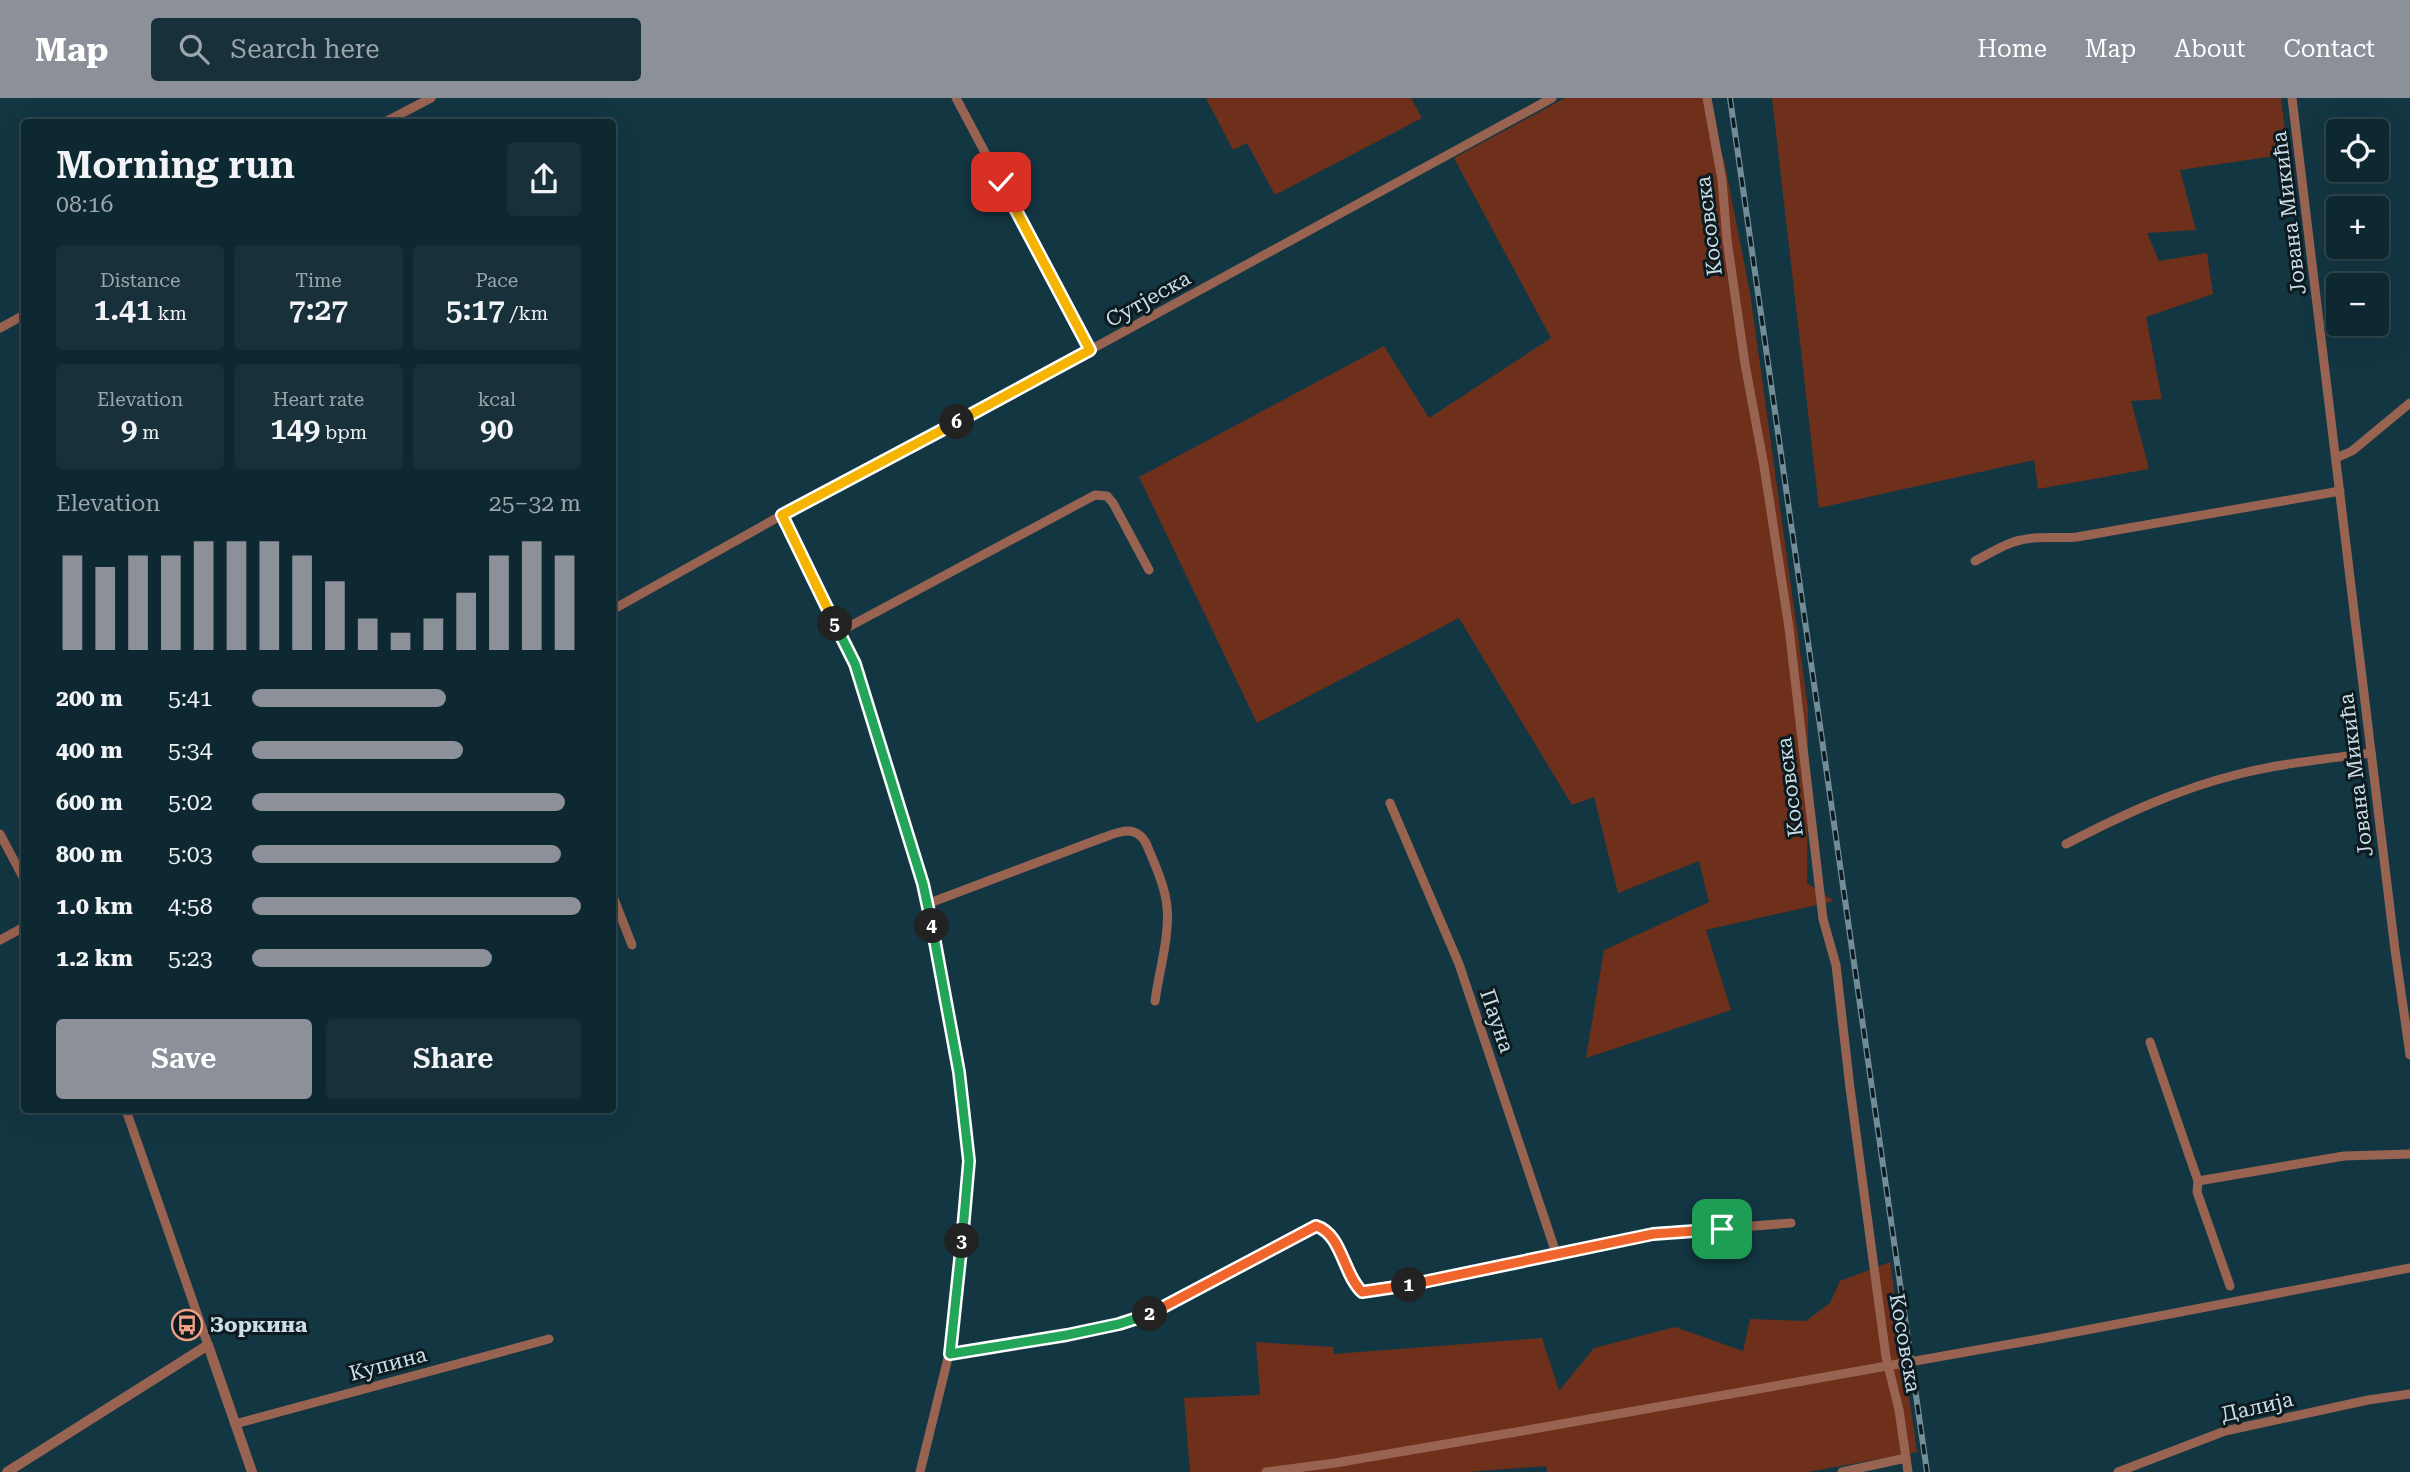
<!DOCTYPE html>
<meta charset="utf-8">
<style>
body{margin:0;font-family:"Roboto Serif",serif;background:#17303a;color:#f1f3f6;height:100vh;display:flex;flex-direction:column;font-size:26px;white-space:nowrap}
*{box-sizing:border-box;margin:0}
p{font-size:23px;color:#9ba6ac}
.icon{flex:none;width:38px;height:38px;fill:none;stroke:currentColor;stroke-width:2;stroke-linecap:round;stroke-linejoin:round}
.map{position:relative;flex:1;overflow:hidden}
.panel{position:absolute;left:21px;top:21px;width:595px;height:994px;display:flex;flex-direction:column;background:#0e2832;border-radius:7px;box-shadow:0 7px 28px #0002,0 0 0 2px #2e444d}
.panel>*{flex:none}
.fabs{position:absolute;left:2326px;top:21px;display:grid;gap:14px}
.fabs a{display:grid;place-items:center;width:63px;height:63px;border-radius:7px;background:#0e2832;box-shadow:0 7px 28px #0002,0 0 0 2px #2e444d;font-size:35px}
.pin{position:absolute;display:grid;place-items:center;width:60px;height:60px;color:#fff;margin:-30px;border-radius:14px;box-shadow:0 4px 10px #0006}
.km{position:absolute;width:35px;height:35px;margin:-18px;border-radius:50%;background:#222;color:#fff;font-size:19px;line-height:35px;text-align:center}
.round{display:grid;place-items:center;flex:none;width:74px;height:74px;border-radius:7px;background:#17303a}
.head{display:flex;align-items:center;justify-content:space-between;height:119px;padding:0 35px}
h1{font-size:38px;font-weight:600;line-height:52px}
.stats{display:grid;grid-template-columns:repeat(3,1fr);gap:10px;height:119px;padding:7px 35px}
.stats div{display:grid;align-content:center;border-radius:7px;background:#17303a;text-align:center}
.stats b{font-size:30px;font-weight:600}
.stats small{font-size:19px;font-weight:400}
.stats p{font-size:19px}
.chart{height:196px;padding:14px 35px}
.chart p{display:flex;justify-content:space-between}
.chart svg{width:100%;height:126px;margin-top:7px;stroke:#8c9099;stroke-width:6}
.button{display:flex;gap:14px;margin-top:auto;padding:14px 35px}
.button a{flex:1;height:80px;border-radius:7px;background:#8c9099;color:#fff;font-size:28px;font-weight:600;line-height:80px;text-align:center}
.button a+a{background:#17303a;color:#f1f3f6}
ul{padding:0 35px;list-style:none;font-size:23px}
li{display:grid;grid-template-columns:112px 84px 1fr;align-items:center;height:52px}
li i{height:18px;border-radius:9px;background:#8c9099}
header{display:flex;align-items:center;gap:42px;box-sizing:border-box;height:98px;padding:0 35px;background:#8c9099;color:#fff}
header strong{font-size:33px}
nav{display:flex;gap:38px;margin-inline-start:auto;font-size:24px}
.search{width:490px;height:63px;background:#17303a;display:flex;align-items:center;gap:18px;box-sizing:border-box;padding:0 24px;border-radius:7px;color:#9ba6ac;font-size:26px}
.map>svg:first-child{display:block}
</style>
<header>
<strong>Map</strong>
<div class="search"><svg class="icon" aria-label="search" viewBox="0 0 24 24"><circle cx="10" cy="10" r="6"/><path d="M15 15l6 6"/></svg>Search here</div>
<nav><a>Home</a><a>Map</a><a>About</a><a>Contact</a></nav>
</header>
<div class="map">
<svg width="2410" height="1374" viewBox="0 0 2410 1374">
<rect width="100%" height="100%" fill="#133643"/>
<g fill="#6e301b">
<polygon points="1206,0 1411,0 1422,20 1275,97 1247,45 1233,52"/>
<polygon points="1565,0 1703,0 1724,62 1750,195 1808,610 1807,785 1834,803 1706,832 1731,912 1586,960 1604,852 1709,804 1699,763 1618,795 1594,699 1572,707 1459,520 1257,625 1139,379 1384,248 1429,320 1551,240 1454,60"/>
<polygon points="1772,0 2281,0 2288,56 2180,72 2196,132 2147,135 2159,163 2207,155 2213,196 2146,219 2162,301 2131,303 2149,371 2038,391 2034,362 1819,410"/>
<polygon points="1890,1164 1917,1354 1808,1374 1547,1374 1546,1368 1467,1374 1190,1374 1184,1300 1260,1297 1256,1244 1334,1249 1333,1256 1542,1240 1559,1293 1594,1250 1675,1229 1743,1253 1750,1221 1806,1223 1830,1205 1840,1183"/>
</g>
<g fill="none" stroke-linecap="round" stroke-linejoin="round">
<g stroke="#996351" stroke-width="9">
<polyline points="956,0 1090,252"/>
<polyline points="1707,0 1722,82 1727,142 1745,266 1764,368 1789,530 1823,821 1836,867 1850,990 1886,1259 1899,1312 1908,1374"/>
<polyline points="2292,0 2395,852 2410,957"/>
<polyline points="385,24 431,0"/>
<polyline points="0,230 24,217"/>
<polyline points="2336,360 2352,353 2410,305"/>
<polyline points="782,417 855,566 923,786 941,874 959,974 969,1063 963,1133 949,1256 920,1374"/>
<path d="M 1975,463 C 1989,456 2005,445 2021,442 C 2039,437 2058,441 2077,439 L 2340,393"/>
<polyline points="612,512 782,417 1090,252 1552,0"/>
<polyline points="839,534 1095,397 1107,398 1113,405 1149,472"/>
<polyline points="1390,705 1459,866 1557,1158"/>
<polyline points="0,736 24,781"/>
<path d="M 2066,746 C 2122,717 2178,691 2239,676 C 2282,665 2327,661 2371,655"/>
<polyline points="612,796 632,847"/>
<path d="M 927,806 L 1102,740 C 1119,734 1135,726 1146,745 C 1154,765 1165,787 1167,809 C 1170,837 1159,874 1155,903"/>
<polyline points="0,842 24,829"/>
<polyline points="2150,944 2198,1083 2197,1094 2230,1188"/>
<polyline points="126,1012 208,1247"/>
<polyline points="2198,1083 2344,1058 2410,1056"/>
<path d="M 949,1256 L 1067,1237 L 1145,1219 L 1316,1128 C 1342,1136 1342,1176 1362,1193 L 1381,1192 L 1653,1136 L 1791,1125"/>
<polyline points="235,1326 549,1241"/>
<polyline points="1266,1374 1335,1365 1522,1333 2039,1241 2410,1170"/>
<polyline points="1842,1374 1906,1360"/>
<polyline points="2118,1374 2225,1333 2368,1302 2410,1296"/>
</g>
<polyline stroke="#996351" stroke-width="10" points="7,1374 208,1247 252,1374"/>
<g stroke="#728d97" stroke-width="6">
<polyline id="rail" points="1730,0 1927,1374"/>
</g>
<use href="#rail" stroke="#0d1b21" stroke-width="3.5" stroke-dasharray="10" stroke-linecap="butt"/>
</g>
<g fill="none" stroke-linecap="round" stroke-linejoin="round">
<g stroke="#fff" stroke-width="14">
<polyline id="split-1" points="1409,1187 1653,1136 1722,1131"/>
</g>
<g stroke="#fff" stroke-width="14">
<path id="split-2" d="M 1150,1216 L 1316,1128 C 1342,1136 1343,1176 1362,1194 L 1409,1187"/>
</g>
<g stroke="#fff" stroke-width="14">
<polyline id="split-3" points="962,1143 950,1256 1067,1237 1119,1226 1150,1216"/>
</g>
<g stroke="#fff" stroke-width="14">
<polyline id="split-4" points="932,828 959,974 969,1063 962,1143"/>
</g>
<g stroke="#fff" stroke-width="14">
<polyline id="split-5" points="835,526 855,566 923,786 932,828"/>
</g>
<g stroke="#fff" stroke-width="14">
<polyline id="split-6" points="835,526 782,417 957,324"/>
</g>
<g stroke="#fff" stroke-width="14">
<polyline id="split-7" points="957,324 1090,252 1001,84"/>
</g>
<use href="#split-1" stroke="#f0652b" stroke-width="9"/>
<use href="#split-2" stroke="#f0652b" stroke-width="9"/>
<use href="#split-3" stroke="#22a559" stroke-width="9"/>
<use href="#split-4" stroke="#22a559" stroke-width="9"/>
<use href="#split-5" stroke="#22a559" stroke-width="9"/>
<use href="#split-6" stroke="#f5b400" stroke-width="9"/>
<use href="#split-7" stroke="#f5b400" stroke-width="9"/>
</g>
<defs>
<g id="bus-ring" transform="scale(1.575)"><circle r="9.5" fill="#0d1b21" stroke="#f39f84" stroke-width="1.5"/><path d="M-5-6H5V4H4V6H2V4H-2V6H-4V4H-5ZM-3.5-4V0h7V-4ZM-3.5 1.2v1.5H-2V1.2ZM2 1.2v1.5H3.5V1.2Z" fill="#f39f84"/></g>
</defs>
<g fill-rule="evenodd">
<use href="#bus-ring" x="187" y="1227"/>
</g>
<g text-anchor="middle" stroke-width="6" stroke-linejoin="round" paint-order="stroke">
<g font-size="21" fill="#cbdee6" stroke="#0d1b21">
<text transform="translate(2289 115) rotate(-97)" y="7">Јована Микића</text>
<text transform="translate(1709 128) rotate(-97)" y="7">Косовска</text>
<text transform="translate(1148 201) rotate(-29)" y="7">Сутјеска</text>
<text transform="translate(2356 677) rotate(-97)" y="7">Јована Микића</text>
<text transform="translate(1790 689) rotate(-97)" y="7">Косовска</text>
<text transform="translate(1497 923) rotate(71)" y="7">Пауна</text>
<text transform="translate(1905 1245) rotate(80)" y="7">Косовска</text>
<text transform="translate(388 1266) rotate(-15)" y="7">Купина</text>
<text transform="translate(2257 1309) rotate(-13)" y="7">Далија</text>
</g>
<g font-size="21" font-weight="bold" fill="#cbdee6" stroke="#0d1b21" text-anchor="start">
<text x="210" y="1234">Зоркина</text>
</g>
</g>
</svg>
<div class="fabs">
<a><svg class="icon" aria-label="locate" viewBox="0 0 24 24"><circle cx="12" cy="12" r="6"/><path d="M12 2v4M12 18v4M2 12h4M18 12h4"/></svg></a>
<a>+</a>
<a>−</a>
</div>
<div class="pin" style="left:1722px;top:1131px;background:#1e9e55"><svg class="icon" aria-label="arrive" viewBox="0 0 24 24"><path d="M6 21V4h12l-3 4 3 4H6"/></svg></div>
<div class="pin" style="left:1001px;top:84px;background:#d93025"><svg class="icon" aria-label="check" viewBox="0 0 24 24"><path d="M5 12l5 5 9-10"/></svg></div>
<b class="km" style="left:1409px;top:1187px">1</b>
<b class="km" style="left:1150px;top:1216px">2</b>
<b class="km" style="left:962px;top:1143px">3</b>
<b class="km" style="left:932px;top:828px">4</b>
<b class="km" style="left:835px;top:526px">5</b>
<b class="km" style="left:957px;top:324px">6</b>
<section class="panel">
<div class="head"><div><h1>Morning run</h1><p>08:16</p></div><a class="round"><svg class="icon" aria-label="share" viewBox="0 0 24 24"><path d="M12 15V3M7 8l5-5 5 5M5 13v7h14v-7"/></svg></a></div>
<div class="stats">
<div><p>Distance</p><b>1.41<small> km</small></b></div>
<div><p>Time</p><b>7:27</b></div>
<div><p>Pace</p><b>5:17<small> /km</small></b></div>
</div>
<div class="stats">
<div><p>Elevation</p><b>9<small> m</small></b></div>
<div><p>Heart rate</p><b>149<small> bpm</small></b></div>
<div><p>kcal</p><b>90</b></div>
</div>
<div class="chart"><p><span>Elevation</span>25–32 m</p>
<svg viewBox="0 0 160 44" preserveAspectRatio="none"><path d="M5 44V11M15 44V15M25 44V11M35 44V11M45 44V6M55 44V6M65 44V6M75 44V11M85 44V20M95 44V33M105 44V38M115 44V33M125 44V24M135 44V11M145 44V6M155 44V11"/></svg>
</div>
<ul>
<li><b>200 m</b>5:41<i style="width:59%"></i></li>
<li><b>400 m</b>5:34<i style="width:64%"></i></li>
<li><b>600 m</b>5:02<i style="width:95%"></i></li>
<li><b>800 m</b>5:03<i style="width:94%"></i></li>
<li><b>1.0 km</b>4:58<i style="width:100%"></i></li>
<li><b>1.2 km</b>5:23<i style="width:73%"></i></li>
</ul>
<div class="button"><a>Save</a><a>Share</a></div>
</section>
</div>
